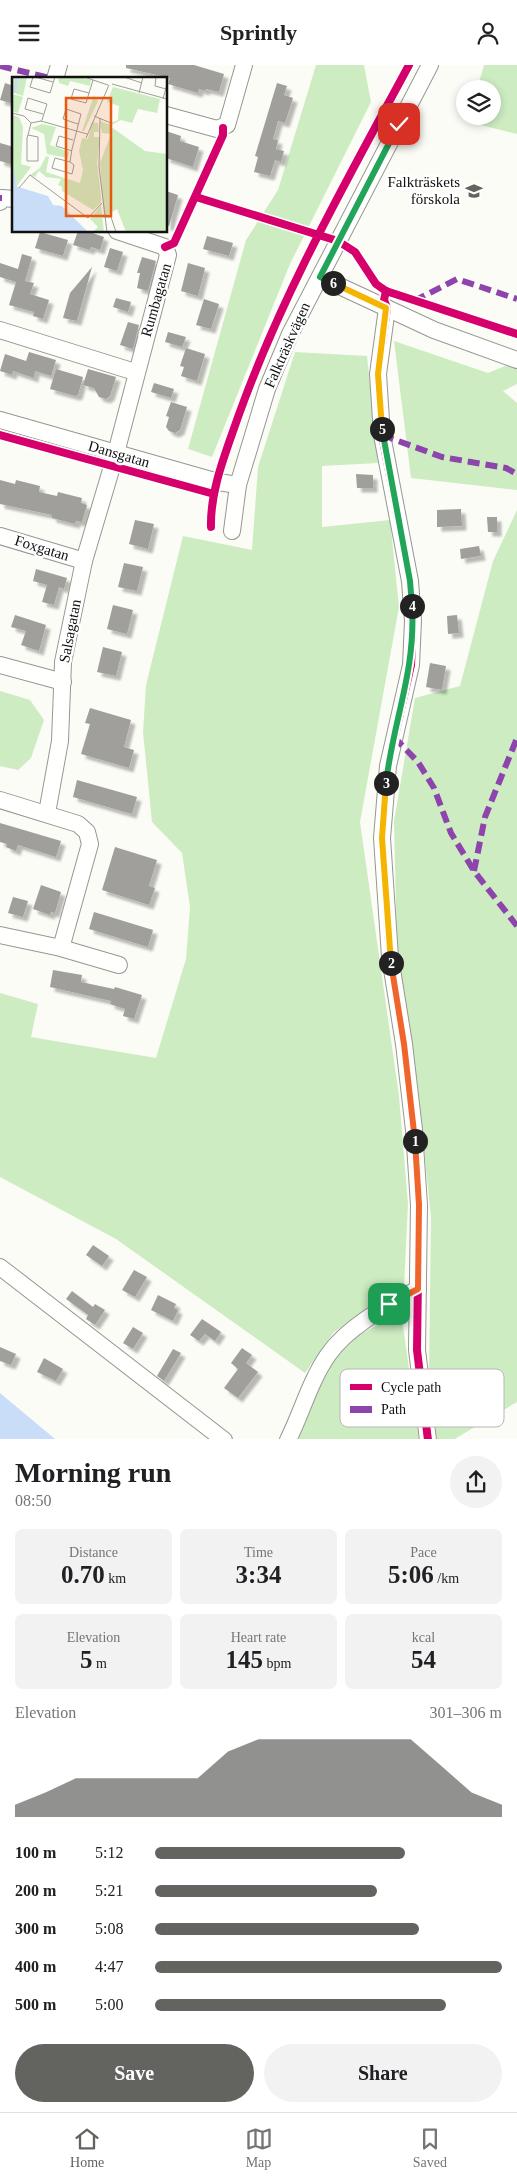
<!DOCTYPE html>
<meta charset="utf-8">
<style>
body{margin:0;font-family:"Times New Roman",serif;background:#f2f2f2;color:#202124;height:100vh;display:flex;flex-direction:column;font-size:19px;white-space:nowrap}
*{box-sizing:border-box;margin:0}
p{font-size:16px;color:#757577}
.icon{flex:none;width:28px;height:28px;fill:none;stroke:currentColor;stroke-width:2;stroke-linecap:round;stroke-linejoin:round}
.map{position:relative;height:1374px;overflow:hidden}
.sheet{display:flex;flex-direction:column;background:#fff;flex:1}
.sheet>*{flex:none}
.fabs{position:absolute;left:456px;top:15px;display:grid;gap:10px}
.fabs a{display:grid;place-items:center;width:45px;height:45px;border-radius:50%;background:#fff;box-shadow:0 2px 8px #0003;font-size:25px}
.pin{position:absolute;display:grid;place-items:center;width:42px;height:42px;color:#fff;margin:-21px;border-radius:10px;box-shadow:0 2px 8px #0006}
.km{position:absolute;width:25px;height:25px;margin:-12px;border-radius:50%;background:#222;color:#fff;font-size:14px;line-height:25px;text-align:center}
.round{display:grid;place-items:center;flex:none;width:52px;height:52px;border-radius:26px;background:#f2f2f2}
.headline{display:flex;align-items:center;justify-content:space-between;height:85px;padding:0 15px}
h1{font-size:28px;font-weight:700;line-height:38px}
.stats{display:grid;grid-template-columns:repeat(3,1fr);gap:8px;height:85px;padding:5px 15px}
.stats div{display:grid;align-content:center;border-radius:8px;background:#f2f2f2;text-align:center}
.stats b{font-size:25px;font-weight:700}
.stats small{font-size:14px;font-weight:400}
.stats p{font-size:14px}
.chart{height:140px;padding:10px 15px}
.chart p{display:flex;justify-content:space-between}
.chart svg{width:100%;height:90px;margin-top:5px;fill:#636360;opacity:.7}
.cta{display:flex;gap:10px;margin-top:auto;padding:10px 15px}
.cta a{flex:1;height:58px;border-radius:30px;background:#636360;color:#fff;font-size:20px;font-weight:700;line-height:58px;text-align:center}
.cta a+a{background:#f2f2f2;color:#202124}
ul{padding:0 15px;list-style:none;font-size:16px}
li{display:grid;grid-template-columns:80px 60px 1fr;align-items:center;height:38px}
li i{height:12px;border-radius:6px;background:#636360}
header{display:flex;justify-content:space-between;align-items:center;height:65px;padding:0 15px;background:#fff;font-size:22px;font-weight:700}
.tabs{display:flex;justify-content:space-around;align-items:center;height:70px;border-top:1px solid #e0e0e0;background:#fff;font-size:14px;color:#757577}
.tabs a{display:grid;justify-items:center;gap:2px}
.tabs .on{color:#636360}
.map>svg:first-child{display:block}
</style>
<header><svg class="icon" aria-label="menu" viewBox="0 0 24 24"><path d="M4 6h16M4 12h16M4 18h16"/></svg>Sprintly<svg class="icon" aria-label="person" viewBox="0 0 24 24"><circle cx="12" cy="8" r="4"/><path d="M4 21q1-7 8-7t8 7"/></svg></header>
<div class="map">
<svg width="517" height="1375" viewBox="0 0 517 1375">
<defs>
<filter id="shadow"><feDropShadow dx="4.5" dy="4.5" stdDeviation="1" flood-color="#0004"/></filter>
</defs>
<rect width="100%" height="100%" fill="#fcfcf6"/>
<g fill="#cdecc2">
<polygon points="316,0 364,0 371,37 290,199 212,392 188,384 246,175 278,125"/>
<polygon points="484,0 517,0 517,69 468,57 469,51 492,51 492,24 477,24"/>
<polygon points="394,276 488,308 517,296 517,319 503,326 517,338 517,425 411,413"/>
<polygon points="295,287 367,291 378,398 322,401 322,462 390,455 399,542 360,757 399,1031 408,1139 404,1222 334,1267 305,1308 116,1174 0,1112 0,928 38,939 31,972 156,993 186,894 190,842 182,788 152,757 143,667 146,620 183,471 252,485 258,402"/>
<polygon points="517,445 517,1337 453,1375 437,1374 429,1312 431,1152 418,1025 397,884 394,756 415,633 460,621 493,496"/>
<polygon points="0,626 30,635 44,655 31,693 18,705 0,701"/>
<polygon points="401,1247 419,1374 296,1375 330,1297 359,1270"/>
</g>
<polygon fill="#caddf8" points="0,1327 0,1328 55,1374 0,1374"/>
<g fill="#a09f9b" filter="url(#shadow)">
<polygon points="126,0 194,0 224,9 219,27 206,24 205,26 199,24 198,28 168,19 170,13 126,3"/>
<polygon points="5,18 14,21 14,39 0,35"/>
<polygon points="277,18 287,21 284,30 293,33 285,58 278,56 273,74 278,75 276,84 284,86 281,97 275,95 270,111 254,107 258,92 255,91"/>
<polygon points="166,66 181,71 180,76 199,82 193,102 166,93"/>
<polygon points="0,78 14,82 14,100 0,96"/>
<polygon points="166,126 178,130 169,161 166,161"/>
<polygon points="78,166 87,166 104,172 100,185 91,182 90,185 73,180"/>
<polygon points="40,167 68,175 63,191 35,183"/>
<polygon points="207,171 233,178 229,191 203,184"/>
<polygon points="110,183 123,187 117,206 104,202"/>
<polygon points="22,189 32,192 25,216 34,218 30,229 49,235 43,254 33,251 34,247 9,240 16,217 0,212 0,198 18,204"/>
<polygon points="142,192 156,196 148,226 137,223 140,208 137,208"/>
<polygon points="188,198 205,203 198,231 181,226"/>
<polygon points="92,202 77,256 63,253 70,228"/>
<polygon points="116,233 131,237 128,247 113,242"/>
<polygon points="204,234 219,239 211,264 196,260"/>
<polygon points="128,257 139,260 133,284 120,280"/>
<polygon points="168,267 186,272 182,282 165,277"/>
<polygon points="186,283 205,289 197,316 181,311 184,302 180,301"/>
<polygon points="29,287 56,295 51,311 35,306 34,313 13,306 12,310 0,306 5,289 26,296"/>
<polygon points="56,304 83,312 78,330 75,331 50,324"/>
<polygon points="88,304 116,312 110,331 106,334 99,332 94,323 83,320"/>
<polygon points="154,318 174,324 171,333 151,327"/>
<polygon points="171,337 187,342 180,365 175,368 169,366 166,362 169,352 166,351"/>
<polygon points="356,409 373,410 373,423 357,423"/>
<polygon points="0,415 15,419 16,415 40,421 39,427 57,431 58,427 82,433 81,438 87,440 82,457 76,456 75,459 52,453 52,450 0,439"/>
<polygon points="461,444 462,461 437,462 437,445"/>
<polygon points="487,452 497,452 497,467 488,467"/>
<polygon points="135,455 154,459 148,484 129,479"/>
<polygon points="479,481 481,491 461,494 460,484"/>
<polygon points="124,498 143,502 137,526 118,522"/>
<polygon points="36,504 67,513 64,524 59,522 54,540 42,537 47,520 33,516"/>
<polygon points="113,540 133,545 127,569 107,564"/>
<polygon points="15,550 46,560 39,586 21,580 26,566 11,562"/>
<polygon points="457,550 459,568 448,569 447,551"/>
<polygon points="103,582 122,587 116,611 97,607"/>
<polygon points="430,598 446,601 442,625 426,622"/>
<polygon points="90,643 131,655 124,682 134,685 129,703 81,689 90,659 85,658"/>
<polygon points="77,715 137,732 132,749 73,732"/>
<polygon points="0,758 61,776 56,792 18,780 16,786 6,782 7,779 0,777"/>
<polygon points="115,782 157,795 149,821 155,823 149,840 102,825"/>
<polygon points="41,820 61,827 55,848 51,847 50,850 33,844"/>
<polygon points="13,832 28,836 23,852 8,848"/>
<polygon points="94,847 153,865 148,882 89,864"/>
<polygon points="53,905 82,910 81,917 114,924 115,922 142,930 134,954 123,951 125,944 110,939 111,936 50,922"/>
<polygon points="93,1180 109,1191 102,1201 86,1190"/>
<polygon points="134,1205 147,1212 135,1232 122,1225"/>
<polygon points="72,1226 93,1242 95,1239 105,1245 95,1260 86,1254 88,1250 66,1234"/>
<polygon points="158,1230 176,1239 174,1243 178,1245 173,1256 151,1245"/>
<polygon points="202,1254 221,1267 215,1276 205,1269 199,1276 190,1270"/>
<polygon points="133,1262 143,1268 133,1284 123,1278"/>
<polygon points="0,1282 16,1289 11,1300 0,1296"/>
<polygon points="242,1283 252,1290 246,1298 258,1307 238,1333 224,1323 238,1304 231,1298"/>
<polygon points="173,1284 181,1288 164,1316 157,1311"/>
<polygon points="44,1293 63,1304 56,1316 37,1307"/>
</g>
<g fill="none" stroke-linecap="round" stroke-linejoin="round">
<g stroke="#969694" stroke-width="18">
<g id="minor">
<polyline points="55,14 59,0"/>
<polyline points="166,50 217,64 227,60 244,0"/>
<polyline points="0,137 2,133 14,134"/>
<polyline points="320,212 434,265 517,295"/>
<polyline points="387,243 378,309 382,370 410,516 413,556 411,600 388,701 382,773 390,892 404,979 414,1065 419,1140 417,1285 428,1375"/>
<polyline points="0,265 135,307"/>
<polyline points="0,355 218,417 238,420"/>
<polyline points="232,466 238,420 267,324 290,269 430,0"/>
<polyline points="0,471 84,496"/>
<polyline points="0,600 63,617"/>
<polyline points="0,735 78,759 87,767 90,779 61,883 0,870"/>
<polyline points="47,748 60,676 63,597 84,496 116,388 168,190 165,182 117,166"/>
<polyline points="61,883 119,900"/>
<polyline points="0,1202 224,1375"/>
<path d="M 288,1375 C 302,1347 310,1316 328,1290 C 348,1261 387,1241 418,1224"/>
</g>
</g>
<use href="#minor" stroke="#fffffe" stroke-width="16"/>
<g stroke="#8e44ad" stroke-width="6" stroke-dasharray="12 6" stroke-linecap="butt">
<polyline points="0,1 54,14"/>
<polyline points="0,133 2,133"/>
<polyline points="414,236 457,214 517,234"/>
<polyline points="382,370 442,392 506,403 517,409"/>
<polyline points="394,672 418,697 434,723 451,768 474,806 517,861"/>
<polyline points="474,806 485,752 517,673"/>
</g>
<g stroke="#fff" stroke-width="11">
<g id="cycleway">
<polyline points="196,132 338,176 355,187 376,219 386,226 517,269"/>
<polyline points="165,182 174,178 223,70 223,63"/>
<polyline points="386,226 384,235 387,243 378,309 382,370 410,516 413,556 411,600 388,701 382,773 390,892 404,979 414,1065 419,1140 417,1285 428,1375"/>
<polyline points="0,370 214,429"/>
<path d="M 211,462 C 210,425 226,387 238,352 C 282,229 347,115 409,0"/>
</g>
</g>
<use href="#cycleway" stroke="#d6006c" stroke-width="8"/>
</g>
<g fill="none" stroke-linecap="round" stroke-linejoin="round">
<g stroke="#fff" stroke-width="10">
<polyline id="split-1" points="389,1239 418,1224 419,1140 415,1076"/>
</g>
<g stroke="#fff" stroke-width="10">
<polyline id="split-2" points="391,898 404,979 415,1076"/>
</g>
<g stroke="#fff" stroke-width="10">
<polyline id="split-3" points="386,718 382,773 391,898"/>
</g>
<g stroke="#fff" stroke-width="10">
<path id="split-4" d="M 386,718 C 393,656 416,606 412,541"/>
</g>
<g stroke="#fff" stroke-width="10">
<polyline id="split-5" points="382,364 410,516 412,541"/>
</g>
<g stroke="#fff" stroke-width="10">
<polyline id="split-6" points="333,218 386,243 378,309 382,364"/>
</g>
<g stroke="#fff" stroke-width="10">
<polyline id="split-7" points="333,218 320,212 399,59"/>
</g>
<use href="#split-1" stroke="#f0652b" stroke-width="6"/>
<use href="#split-2" stroke="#f0652b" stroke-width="6"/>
<use href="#split-3" stroke="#f5b400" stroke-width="6"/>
<use href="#split-4" stroke="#22a559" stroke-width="6"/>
<use href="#split-5" stroke="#22a559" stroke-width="6"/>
<use href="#split-6" stroke="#f5b400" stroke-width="6"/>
<use href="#split-7" stroke="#22a559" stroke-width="6"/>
</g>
<defs>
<g id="school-bare" transform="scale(1.35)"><path d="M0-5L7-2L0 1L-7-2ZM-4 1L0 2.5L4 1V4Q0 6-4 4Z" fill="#636360" stroke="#fff" stroke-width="2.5" paint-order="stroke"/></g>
</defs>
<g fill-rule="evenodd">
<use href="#school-bare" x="474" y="126"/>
</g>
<g text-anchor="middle" stroke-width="5" stroke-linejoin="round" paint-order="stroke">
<g font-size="15" fill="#101010" stroke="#fff" text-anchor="end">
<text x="460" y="122">Falkträskets<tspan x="460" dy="17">förskola</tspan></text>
</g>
<g font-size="15" fill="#101010" stroke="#fff">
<text transform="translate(156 235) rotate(-74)" y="5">Rumbagatan</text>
<text transform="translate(287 280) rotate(-66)" y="5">Falkträskvägen</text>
<text transform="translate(119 389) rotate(16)" y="5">Dansgatan</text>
<text transform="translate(42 483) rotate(17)" y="5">Foxgatan</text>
<text transform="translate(70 566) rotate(-79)" y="5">Salsagatan</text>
</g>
</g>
<g transform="translate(12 12)">
<rect width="155" height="155" fill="#fcfcf6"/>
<path d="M 0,0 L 15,0 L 11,19 L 0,15 ZM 46,0 L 66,0 L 79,3 L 78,9 L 58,4 L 56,9 L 47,6 ZM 101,10 L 148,22 L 145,36 L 126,32 L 120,46 L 109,43 L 98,49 L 133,74 L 155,77 L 155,155 L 114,155 L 105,132 L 92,140 L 88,86 L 99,57 L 90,56 L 88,44 L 96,47 L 106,43 L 107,29 L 95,25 ZM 0,17 L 11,20 L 6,36 L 0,34 ZM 82,18 L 86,24 L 72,54 L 70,54 ZM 0,38 L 7,40 L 11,50 L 9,87 L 19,90 L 4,110 L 0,108 ZM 80,45 L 86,46 L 87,55 L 82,55 L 82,60 L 88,60 L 85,86 L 89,119 L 89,126 L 81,133 L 50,114 L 50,110 L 46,108 L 49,102 L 34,100 L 27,94 L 23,100 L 18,98 L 28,91 L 34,79 L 37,80 L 34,95 L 68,106 L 71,93 L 67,74 L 70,61 L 76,62 ZM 30,47 L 44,50 L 38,68 L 57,75 L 56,81 L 35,77 L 32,57 L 19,51 ZM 89,128 L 92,155 L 81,155 L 86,150 L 78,142 Z" fill="#cdecc2"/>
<path d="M 0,108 L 36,119 L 41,128 L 50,129 L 76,155 L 0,155 Z" fill="#caddf8"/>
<path fill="none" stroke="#caddf8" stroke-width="2.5" d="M 3,16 L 5,0M 0,93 L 4,110"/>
<path fill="none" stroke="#9e9e9a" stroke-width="1" d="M 21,0 L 18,10 L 38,16 L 43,0M 23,0 L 41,5M 72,0 L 96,8M 112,0 L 130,6M 144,0 L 143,9 L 154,12M 100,7 L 155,22M 77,16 L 62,12 L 59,22 L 74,26 L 81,3M 127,16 L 131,0M 151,22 L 155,7M 0,36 L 12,39 L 19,46 L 29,44 L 75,57M 82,39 L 99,46M 88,41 L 87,90 L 95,155M 29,44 L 30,43 L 35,27 L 16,21 L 13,32 L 31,37M 16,58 L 26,60 L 26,84 L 15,84 L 15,61 L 16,58 L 19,46M 74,61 L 97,8M 60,74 L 44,69 L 47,59 L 61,63M 58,85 L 43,81 L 40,91 L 60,97 L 62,88 L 58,85 L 60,72 L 69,37 L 54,32 L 51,42 L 66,47M 7,111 L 18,98 L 76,141 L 90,126M 91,140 L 99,140 L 104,155"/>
<path fill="#e8590c" fill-opacity="0.15" stroke="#e8590c" stroke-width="2.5" d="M 54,21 L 99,21 L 99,139 L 54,139 Z"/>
<rect width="155" height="155" fill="none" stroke="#101010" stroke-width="2.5"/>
</g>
<rect x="340" y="1304" width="164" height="58" rx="8" fill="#fff" stroke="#b7b7b7" stroke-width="1"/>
<rect x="350" y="1319" width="22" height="6" fill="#d6006c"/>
<rect x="350" y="1341" width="22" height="7" fill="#8e44ad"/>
<g font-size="14" fill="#101010">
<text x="381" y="1327">Cycle path</text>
<text x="381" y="1349">Path</text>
</g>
</svg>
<div class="fabs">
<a><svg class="icon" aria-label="layers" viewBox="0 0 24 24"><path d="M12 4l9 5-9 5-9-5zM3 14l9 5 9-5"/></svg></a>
</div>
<div class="pin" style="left:389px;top:1239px;background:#1e9e55"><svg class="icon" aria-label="arrive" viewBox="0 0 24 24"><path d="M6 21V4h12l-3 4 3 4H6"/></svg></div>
<div class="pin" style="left:399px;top:59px;background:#d93025"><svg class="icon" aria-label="check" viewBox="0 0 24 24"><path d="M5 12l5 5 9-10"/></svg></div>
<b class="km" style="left:415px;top:1076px">1</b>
<b class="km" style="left:391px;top:898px">2</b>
<b class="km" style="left:386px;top:718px">3</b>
<b class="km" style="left:412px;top:541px">4</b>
<b class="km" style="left:382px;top:364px">5</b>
<b class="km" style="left:333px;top:218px">6</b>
</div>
<section class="sheet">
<div class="headline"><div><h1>Morning run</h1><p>08:50</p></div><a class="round"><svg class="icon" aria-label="share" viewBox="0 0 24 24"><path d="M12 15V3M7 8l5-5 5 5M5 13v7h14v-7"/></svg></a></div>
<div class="stats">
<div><p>Distance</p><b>0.70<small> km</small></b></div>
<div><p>Time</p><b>3:34</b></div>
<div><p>Pace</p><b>5:06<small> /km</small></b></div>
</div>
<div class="stats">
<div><p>Elevation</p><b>5<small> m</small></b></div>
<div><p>Heart rate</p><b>145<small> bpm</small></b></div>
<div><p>kcal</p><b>54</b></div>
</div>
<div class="chart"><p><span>Elevation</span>301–306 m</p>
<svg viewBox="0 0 160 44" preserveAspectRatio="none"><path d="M0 44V38L10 32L20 25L30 25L40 25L50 25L60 25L70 12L80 6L90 6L100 6L110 6L120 6L130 6L140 19L150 32L160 38V44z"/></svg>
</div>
<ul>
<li><b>100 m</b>5:12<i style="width:72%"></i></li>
<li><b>200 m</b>5:21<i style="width:64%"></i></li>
<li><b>300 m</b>5:08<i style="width:76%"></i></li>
<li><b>400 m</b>4:47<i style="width:100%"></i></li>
<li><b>500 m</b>5:00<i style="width:84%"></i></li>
</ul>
<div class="cta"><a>Save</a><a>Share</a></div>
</section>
<nav class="tabs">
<a class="on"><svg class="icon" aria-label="home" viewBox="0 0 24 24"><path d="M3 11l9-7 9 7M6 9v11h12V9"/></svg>Home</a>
<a><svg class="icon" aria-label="map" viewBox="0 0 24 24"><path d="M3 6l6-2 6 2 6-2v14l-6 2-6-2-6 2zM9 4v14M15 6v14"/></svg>Map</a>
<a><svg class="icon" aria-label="saved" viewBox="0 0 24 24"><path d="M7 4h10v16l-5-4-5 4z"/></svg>Saved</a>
</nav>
